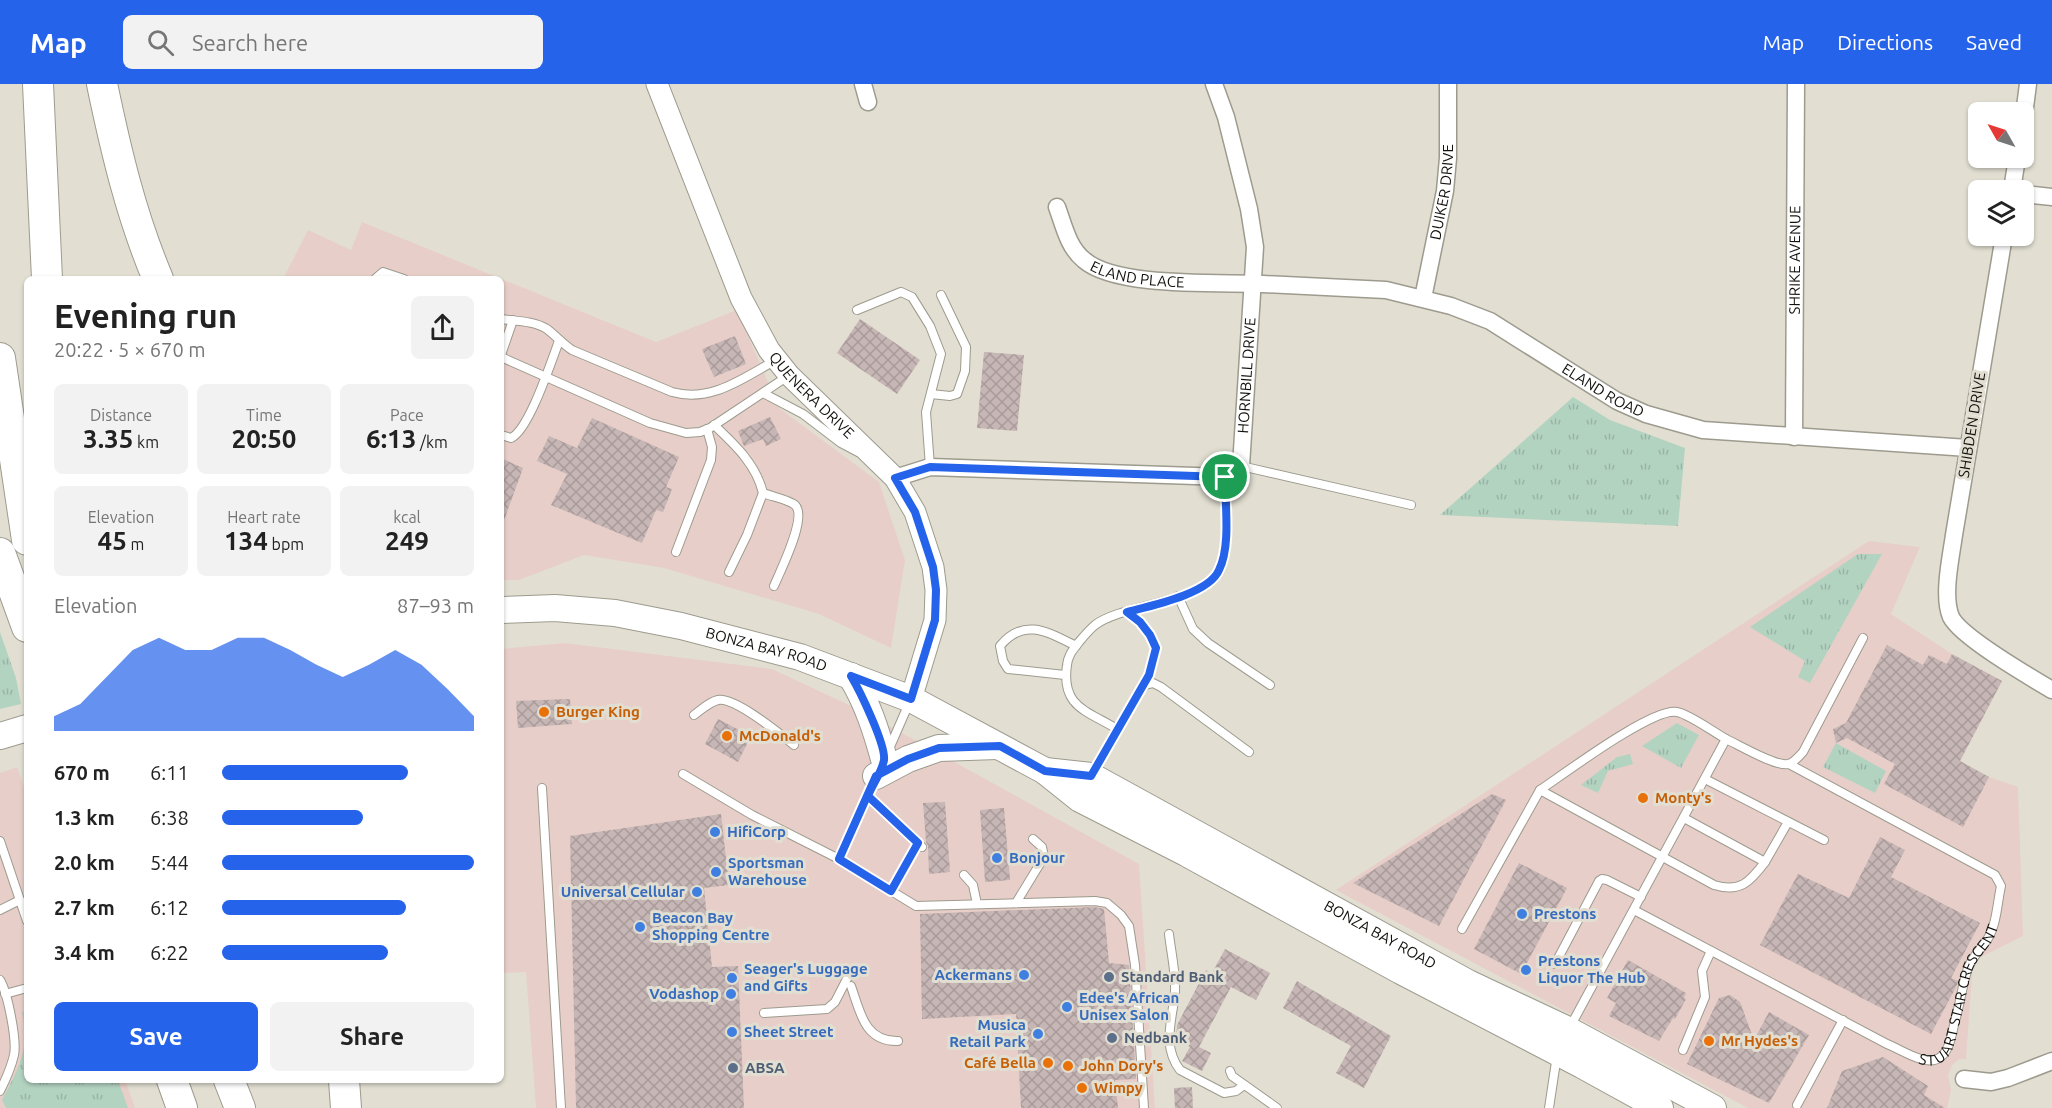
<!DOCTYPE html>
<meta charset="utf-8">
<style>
body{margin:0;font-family:Ubuntu,sans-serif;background:#f2f2f2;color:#222;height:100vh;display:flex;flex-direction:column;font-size:22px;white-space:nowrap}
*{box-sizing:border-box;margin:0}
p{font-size:20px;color:#767676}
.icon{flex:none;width:33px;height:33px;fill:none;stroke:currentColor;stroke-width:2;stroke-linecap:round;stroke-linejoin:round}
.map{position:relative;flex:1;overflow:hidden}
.side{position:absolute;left:24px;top:192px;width:480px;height:807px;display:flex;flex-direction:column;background:#fff;border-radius:9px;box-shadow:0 2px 4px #0004}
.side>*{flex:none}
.needle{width:39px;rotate:309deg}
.controls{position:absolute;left:1968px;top:18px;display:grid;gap:12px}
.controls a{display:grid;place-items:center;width:66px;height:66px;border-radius:9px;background:#fff;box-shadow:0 2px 4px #0004;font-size:30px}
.pin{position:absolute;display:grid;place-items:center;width:51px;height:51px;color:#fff;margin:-26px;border:3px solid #fff;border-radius:50%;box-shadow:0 2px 6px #0007}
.round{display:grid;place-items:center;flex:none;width:63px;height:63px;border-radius:9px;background:#f2f2f2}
.summary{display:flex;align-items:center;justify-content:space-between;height:102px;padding:0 30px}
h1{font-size:33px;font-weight:600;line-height:45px}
.figures{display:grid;grid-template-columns:repeat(3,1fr);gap:9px;height:102px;padding:6px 30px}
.figures div{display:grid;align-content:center;border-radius:9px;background:#f2f2f2;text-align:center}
.figures b{font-size:26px;font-weight:600}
.figures small{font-size:16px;font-weight:400}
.figures p{font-size:16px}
.chart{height:168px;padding:12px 30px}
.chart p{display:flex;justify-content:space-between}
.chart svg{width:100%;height:108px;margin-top:6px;fill:#2563eb;opacity:.7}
.action{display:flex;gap:12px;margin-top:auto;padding:12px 30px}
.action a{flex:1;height:69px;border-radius:9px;background:#2563eb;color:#fff;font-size:24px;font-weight:600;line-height:69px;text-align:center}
.action a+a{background:#f2f2f2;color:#222}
ul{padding:0 30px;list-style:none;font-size:20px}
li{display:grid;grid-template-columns:96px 72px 1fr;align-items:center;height:45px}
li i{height:15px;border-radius:8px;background:#2563eb}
header{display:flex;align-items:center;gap:36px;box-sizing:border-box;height:84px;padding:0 30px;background:#2563eb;color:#fff}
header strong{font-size:28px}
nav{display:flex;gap:33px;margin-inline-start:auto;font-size:21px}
.search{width:420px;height:54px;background:#f2f2f2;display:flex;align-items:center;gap:15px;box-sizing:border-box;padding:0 21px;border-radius:9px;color:#767676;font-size:22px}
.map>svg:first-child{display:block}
</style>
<header>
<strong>Map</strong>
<div class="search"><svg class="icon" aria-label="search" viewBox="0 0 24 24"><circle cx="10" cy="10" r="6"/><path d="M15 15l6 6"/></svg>Search here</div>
<nav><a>Map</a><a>Directions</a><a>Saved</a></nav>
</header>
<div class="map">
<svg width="2052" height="1024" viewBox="0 0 2052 1024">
<defs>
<pattern id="grass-tufts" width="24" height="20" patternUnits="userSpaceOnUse" patternTransform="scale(1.5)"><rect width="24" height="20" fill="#b3d3c1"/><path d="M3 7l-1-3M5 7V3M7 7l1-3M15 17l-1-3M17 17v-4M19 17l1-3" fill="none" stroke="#99b4a5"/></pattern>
<pattern id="building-cross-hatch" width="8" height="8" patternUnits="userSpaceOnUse" patternTransform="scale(1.5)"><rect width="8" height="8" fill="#c6b6b5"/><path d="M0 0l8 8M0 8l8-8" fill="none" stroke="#a99b9a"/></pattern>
</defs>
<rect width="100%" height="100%" fill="#e2dfd2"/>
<g fill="#e8cec9">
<polygon points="362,138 656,258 737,226 779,324 879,398 905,476 891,564 819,530 664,484 584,471 519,496 501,496 501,195 283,195 308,146 351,166"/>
<polygon points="1869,457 1920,463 1891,530 1952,570 2002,597 1960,677 1989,693 2018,703 2023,852 1973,877 1966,975 1959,975 1952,981 1948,992 1951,1006 1947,1024 1748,1024 1336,806"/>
<polygon points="565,559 772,585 864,628 1139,780 1155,1024 536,1024 526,888 501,889 501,565"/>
<polygon points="17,683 27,712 27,996 125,996 135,1024 0,1024 0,689"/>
</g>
<g fill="url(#grass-tufts)">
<polygon points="1573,313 1610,336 1685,364 1678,442 1440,431"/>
<polygon points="1858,470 1882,470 1810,599 1798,593 1805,577 1750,543"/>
<polygon points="0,548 16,594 21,620 0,625"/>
<polygon points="1677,639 1699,651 1681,684 1642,662"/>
<polygon points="1836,659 1886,687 1875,709 1823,683"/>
<polygon points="1630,670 1633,680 1608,687 1598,709 1581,701 1617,673"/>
<path d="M 27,927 L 27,996 L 118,996 L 128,1024 L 6,1024 L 2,1016 C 19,983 30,966 22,928 Z"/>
</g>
<g fill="url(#building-cross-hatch)">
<polygon points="860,235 920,276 897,310 837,269"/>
<polygon points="735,252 746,280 714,293 702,265"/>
<polygon points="984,268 1024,271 1017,347 977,344"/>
<polygon points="770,333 781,355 766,362 763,355 744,362 738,347"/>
<polygon points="592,334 679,373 666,403 672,405 663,428 656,426 642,459 551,421 567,390 537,377 549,352 577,364"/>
<polygon points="501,374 523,384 503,439 501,439"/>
<polygon points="1887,561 1923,581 1929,571 1947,580 1952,570 2002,597 1960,677 1989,693 1963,743 1884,700 1895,680 1847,654 1836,659 1833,645 1846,639"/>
<polygon points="570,615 572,640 518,644 516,617"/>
<polygon points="718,635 751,652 738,678 705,660"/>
<polygon points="1492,710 1506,716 1439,842 1353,799"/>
<polygon points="945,718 950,788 929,790 928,762 926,758 923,719"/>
<polygon points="1004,724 1010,796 985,798 980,726"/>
<polygon points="721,730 729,801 704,804 712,883 738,882 744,1024 576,1024 570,752"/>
<polygon points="1880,753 1905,766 1891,793 1980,839 1951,894 1958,897 1957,901 1931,950 1760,861 1798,790 1849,814"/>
<polygon points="1519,779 1567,804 1521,890 1474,865"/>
<polygon points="1095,823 1104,825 1109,879 1129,881 1136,995 1115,996 1118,1024 1021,1024 1016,930 922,935 920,830"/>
<polygon points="1225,865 1270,889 1256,916 1231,903 1199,963 1211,969 1202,987 1182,977 1190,963 1176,956 1177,941 1206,886 1212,889"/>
<polygon points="1628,876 1686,909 1684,914 1686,915 1675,935 1673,934 1659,957 1609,932 1616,919 1607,914"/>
<polygon points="1297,897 1391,952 1364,1004 1336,989 1351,962 1283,924"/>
<polygon points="1730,911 1740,918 1754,956 1769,928 1809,951 1769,1019 1687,980 1719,914"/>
<polygon points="1883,973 1928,1002 1924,1011 1945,1024 1827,1024 1842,987"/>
<polygon points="1192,1003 1193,1024 1175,1024 1174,1004"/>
</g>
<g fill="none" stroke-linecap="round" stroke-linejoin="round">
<g stroke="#9d9b8e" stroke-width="10">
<g id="service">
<polyline points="375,195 383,188 404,195"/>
<polyline points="857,226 901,208 912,213 930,242 941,270 926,328 930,383"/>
<path d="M 501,235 C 516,237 534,237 547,245 C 556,252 563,260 572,266 L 672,308 C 711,319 743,294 776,276"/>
<polyline points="501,271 513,236"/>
<polyline points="501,273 650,339 686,349 700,348 710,344 788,292"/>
<polyline points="763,309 803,330 841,359 858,368"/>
<polyline points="931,310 950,312 957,310 965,287 966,263 941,211"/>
<path d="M 714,341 C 735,361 756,380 763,409 L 747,451 L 729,488"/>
<path d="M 501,351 L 511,354 C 529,346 551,278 559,257"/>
<polyline points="1241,382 1411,421"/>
<path d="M 763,409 C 773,413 787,415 795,421 C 808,433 780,487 774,502"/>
<polyline points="676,468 711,376 712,363 707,345"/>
<polyline points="1178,512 1193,545 1208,559 1270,601"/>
<path d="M 1065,591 L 1008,585 L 1003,577 L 1000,562 C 1024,533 1048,548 1076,562"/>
<polyline points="1142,602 1153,599 1161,603 1249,668"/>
<path d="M 694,631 C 701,626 709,618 718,616 C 735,613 780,650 794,661"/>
<path d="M 1117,645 C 1086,626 1061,623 1067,581 C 1068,571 1073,566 1079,558 C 1084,552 1089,546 1095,541 C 1122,520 1201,519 1219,488 C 1230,469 1225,416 1225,393"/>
<path d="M 1726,655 C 1715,649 1689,630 1677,628 C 1653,623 1564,690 1540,706 L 1714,801 C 1740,809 1750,798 1765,778"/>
<polyline points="889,665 910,617"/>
<polyline points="683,690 752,731 839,775 916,822 1095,817 1107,819 1121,831 1129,842 1135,881 1144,1024"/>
<polyline points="1092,691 1149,591 1156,564 1150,551 1140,538 1127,528"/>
<polyline points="1705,695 1824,756"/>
<polyline points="542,704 561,1024"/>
<polyline points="868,712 922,763"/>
<polyline points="1684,734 1765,778 1788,738"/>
<polyline points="0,757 27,837"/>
<polyline points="839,775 876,693"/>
<polyline points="964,791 973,801 977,820"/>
<polyline points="891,807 918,759"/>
<polyline points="1016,819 1044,773 1042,763 1033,755"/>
<polyline points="0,826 20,816"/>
<path id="s1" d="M 1634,826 L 1887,960 C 1900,965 1926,983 1939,974 C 1950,968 1952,948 1955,937 C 1960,920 1962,903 1967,887 C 1971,874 1980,866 1987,856 C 1997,840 1997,820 2001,802 L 1995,791 L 1789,680"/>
<polyline points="1462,845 1540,706"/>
<path d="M 1169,850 C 1171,868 1176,889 1175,907 C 1173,935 1161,961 1180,986 L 1224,1009 L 1236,1007 L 1244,1001"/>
<polyline points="1555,880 1599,797 1602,795 1607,796 1641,813"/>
<path d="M 0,896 C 8,910 17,956 14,971 C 11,984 6,995 0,1007"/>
<path d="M 851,902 C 860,927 864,958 898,957"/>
<polyline points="5,910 27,904"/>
<polyline points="764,929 827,925 835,918 850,889"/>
<path d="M 1570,943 L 1726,655 C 1739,661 1776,683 1788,680 C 1794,679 1799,672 1803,668 L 1863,554"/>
<polyline points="1683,966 1705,913 1702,887 1711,867"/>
<polyline points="1230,987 1232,992 1277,1024"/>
<polyline points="1797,1021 1843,936"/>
<polyline points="1549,1024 1557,971"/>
</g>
</g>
<g stroke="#9d9b8e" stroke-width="19">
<g id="minor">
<polyline points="863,0 868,18"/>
<polyline points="2024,31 2028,0"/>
<polyline points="2012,106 2017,74"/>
<polyline points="2024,110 2052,113"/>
<path id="s2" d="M 1057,123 C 1064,142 1068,163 1084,176 C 1116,204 1219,198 1263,200 C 1304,202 1345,204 1386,206 L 1451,222 L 1490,237 L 1617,317 L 1646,330 L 1703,346 L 1968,364"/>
<path d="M 2004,152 L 1954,451 C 1951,473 1942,512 1951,533 C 1961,553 2030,593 2052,606"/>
<path id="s3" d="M 1423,214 L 1445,107 L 1448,74 L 1448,0"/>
<path id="s4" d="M 1794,353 L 1796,0"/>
<path id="s5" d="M 895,394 L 930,383 L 1225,393 L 1241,382 L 1255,163 L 1249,125 L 1226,33 L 1214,0"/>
<polyline points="1964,995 1991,998 2008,994 2052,977"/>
</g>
</g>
<g stroke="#9d9b8e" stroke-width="23">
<g id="tertiary">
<path id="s6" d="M 657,0 L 741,214 L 769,266 L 789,291 L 895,394 L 915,428 L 933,483 L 936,506 L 935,536 L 911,615"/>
</g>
</g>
<g stroke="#9d9b8e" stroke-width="28">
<g id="primary">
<path id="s7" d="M 501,526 L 555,524 L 615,529 L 681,542 L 800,573 L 911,615 L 1045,687 L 1080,715 L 1186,769 L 1401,887 L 1582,981 L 1660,1024"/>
<path d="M 851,592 C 867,618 876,646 884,675"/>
<polyline points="0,652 27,644"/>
<path id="s8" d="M 1045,687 L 1091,692 L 1468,899 L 1568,946 L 1713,1024"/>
<polyline points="876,692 908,675 939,664 997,662"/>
</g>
</g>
<g stroke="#9d9b8e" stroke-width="32">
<g id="motorway">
<polyline points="38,0 47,195"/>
<path d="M 102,0 C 116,67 131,131 158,195"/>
<polyline points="0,274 27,456"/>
<polyline points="0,469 27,543"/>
<polyline points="172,996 182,1024"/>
<polyline points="229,996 240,1024"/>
<polyline points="344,996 346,1024"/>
</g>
</g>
<use href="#service" stroke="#fff" stroke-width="8"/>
<use href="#minor" stroke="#fff" stroke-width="16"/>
<use href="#tertiary" stroke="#fff" stroke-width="21"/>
<use href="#primary" stroke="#fff" stroke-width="26"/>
<use href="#motorway" stroke="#fff" stroke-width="30"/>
</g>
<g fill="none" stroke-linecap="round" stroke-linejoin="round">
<g stroke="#fff" stroke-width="12">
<path id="route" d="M 1225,393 L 930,383 L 895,394 L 915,428 L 933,483 L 936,506 L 935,536 L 911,615 L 851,592 C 860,607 886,661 884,676 C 882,688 872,701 868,712 L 918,759 L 891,807 L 839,775 L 876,692 L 908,675 L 939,664 L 1000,662 L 1045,687 L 1091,692 L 1149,591 L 1156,564 L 1150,551 L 1140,538 L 1127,528 C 1150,522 1209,510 1219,486 C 1231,462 1225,420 1225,393"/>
</g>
<use href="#route" stroke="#2563eb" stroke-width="8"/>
</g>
<g fill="#e8710a" stroke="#e2dfd2" stroke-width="2">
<circle cx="544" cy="628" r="6"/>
<circle cx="727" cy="652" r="6"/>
<circle cx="1643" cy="714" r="6"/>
<circle cx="1709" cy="957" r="6"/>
<circle cx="1048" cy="979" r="6"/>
<circle cx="1068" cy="982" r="6"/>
<circle cx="1082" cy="1004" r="6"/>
</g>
<g fill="#3f7fe0" stroke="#e2dfd2" stroke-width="2">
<circle cx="715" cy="748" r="6"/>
<circle cx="997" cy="774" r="6"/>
<circle cx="716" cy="788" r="6"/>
<circle cx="697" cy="808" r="6"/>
<circle cx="1522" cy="830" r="6"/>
<circle cx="640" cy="843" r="6"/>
<circle cx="1526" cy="886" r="6"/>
<circle cx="1024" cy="891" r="6"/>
<circle cx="732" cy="894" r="6"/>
<circle cx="731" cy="910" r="6"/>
<circle cx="1067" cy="923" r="6"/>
<circle cx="732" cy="948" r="6"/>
<circle cx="1038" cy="950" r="6"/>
</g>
<g fill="#5c6f8a" stroke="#e2dfd2" stroke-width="2">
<circle cx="1109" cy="893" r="6"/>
<circle cx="1112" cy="954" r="6"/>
<circle cx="733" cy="984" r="6"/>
</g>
<g text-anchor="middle" stroke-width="6" stroke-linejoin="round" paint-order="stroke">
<g font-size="15" fill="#12110d" stroke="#e2dfd2">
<text dy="5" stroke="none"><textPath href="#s3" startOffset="108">DUIKER DRIVE</textPath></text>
<text dy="5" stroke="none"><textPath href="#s4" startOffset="177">SHRIKE AVENUE</textPath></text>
<text dy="5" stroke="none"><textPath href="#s2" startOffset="117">ELAND PLACE</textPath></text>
<text dy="5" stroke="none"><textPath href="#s5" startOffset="442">HORNBILL DRIVE</textPath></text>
<text dy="5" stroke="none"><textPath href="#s2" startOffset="608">ELAND ROAD</textPath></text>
<text dy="5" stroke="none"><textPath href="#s6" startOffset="351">QUENERA DRIVE</textPath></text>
<text transform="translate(1972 341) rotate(-81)" y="5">SHIBDEN DRIVE</text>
<text dy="5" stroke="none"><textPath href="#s7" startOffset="270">BONZA BAY ROAD</textPath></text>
<text dy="5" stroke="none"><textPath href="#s8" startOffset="376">BONZA BAY ROAD</textPath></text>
<text dy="5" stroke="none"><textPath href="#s1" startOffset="405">STUART STAR CRESCENT</textPath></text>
</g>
<g font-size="15" font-weight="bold" fill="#c56008" stroke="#e2dfd2" text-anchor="start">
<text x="556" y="633">Burger King</text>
<text x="739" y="657">McDonald's</text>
<text x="1655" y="719">Monty's</text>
<text x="1721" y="962">Mr Hydes's</text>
<text x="1036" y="984" text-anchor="end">Café Bella</text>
<text x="1080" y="987">John Dory's</text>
<text x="1094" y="1009">Wimpy</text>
</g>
<g font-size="15" font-weight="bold" fill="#366cbe" stroke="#e2dfd2" text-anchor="start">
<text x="727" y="753">HifiCorp</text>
<text x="1009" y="779">Bonjour</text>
<text x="728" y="784">Sportsman<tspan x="728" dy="17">Warehouse</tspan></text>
<text x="685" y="813" text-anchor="end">Universal Cellular</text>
<text x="1534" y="835">Prestons</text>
<text x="652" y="839">Beacon Bay<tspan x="652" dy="17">Shopping Centre</tspan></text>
<text x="1538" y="882">Prestons<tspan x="1538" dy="17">Liquor The Hub</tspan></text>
<text x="744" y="890">Seager's Luggage<tspan x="744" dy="17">and Gifts</tspan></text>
<text x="1012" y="896" text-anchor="end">Ackermans</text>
<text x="719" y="915" text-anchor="end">Vodashop</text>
<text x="1079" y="919">Edee's African<tspan x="1079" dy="17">Unisex Salon</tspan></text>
<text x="1026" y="946" text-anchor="end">Musica<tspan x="1026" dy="17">Retail Park</tspan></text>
<text x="744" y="953">Sheet Street</text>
</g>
<g font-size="15" font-weight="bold" fill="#4e5e75" stroke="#e2dfd2" text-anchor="start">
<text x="1121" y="898">Standard Bank</text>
<text x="1124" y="959">Nedbank</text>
<text x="745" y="989">ABSA</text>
</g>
</g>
</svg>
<div class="controls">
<a><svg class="needle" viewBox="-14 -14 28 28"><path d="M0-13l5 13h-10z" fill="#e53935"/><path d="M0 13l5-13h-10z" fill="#767676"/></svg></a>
<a><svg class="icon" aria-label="layers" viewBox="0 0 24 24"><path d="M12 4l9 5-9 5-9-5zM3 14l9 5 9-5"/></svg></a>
</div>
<div class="pin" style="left:1225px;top:393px;background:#1e9e55"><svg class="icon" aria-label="arrive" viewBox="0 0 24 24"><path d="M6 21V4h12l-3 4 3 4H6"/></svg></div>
<section class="side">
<div class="summary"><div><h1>Evening run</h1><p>20:22 · 5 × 670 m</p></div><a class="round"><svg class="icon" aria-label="share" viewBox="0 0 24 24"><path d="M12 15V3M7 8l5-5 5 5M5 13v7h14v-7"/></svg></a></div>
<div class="figures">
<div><p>Distance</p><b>3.35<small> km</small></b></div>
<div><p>Time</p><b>20:50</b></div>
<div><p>Pace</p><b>6:13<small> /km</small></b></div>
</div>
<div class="figures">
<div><p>Elevation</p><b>45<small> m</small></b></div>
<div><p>Heart rate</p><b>134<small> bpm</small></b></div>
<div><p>kcal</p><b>249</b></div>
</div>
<div class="chart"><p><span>Elevation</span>87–93 m</p>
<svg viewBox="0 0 160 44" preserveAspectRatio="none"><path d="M0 44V38L10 33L20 22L30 11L40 6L50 11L60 11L70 6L80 6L90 11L100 17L110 22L120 17L130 11L140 17L150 27L160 38V44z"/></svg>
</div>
<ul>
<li><b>670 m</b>6:11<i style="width:74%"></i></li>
<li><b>1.3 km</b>6:38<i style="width:56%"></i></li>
<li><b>2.0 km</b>5:44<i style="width:100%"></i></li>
<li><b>2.7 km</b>6:12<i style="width:73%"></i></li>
<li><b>3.4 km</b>6:22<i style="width:66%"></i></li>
</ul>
<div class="action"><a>Save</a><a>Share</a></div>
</section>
</div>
